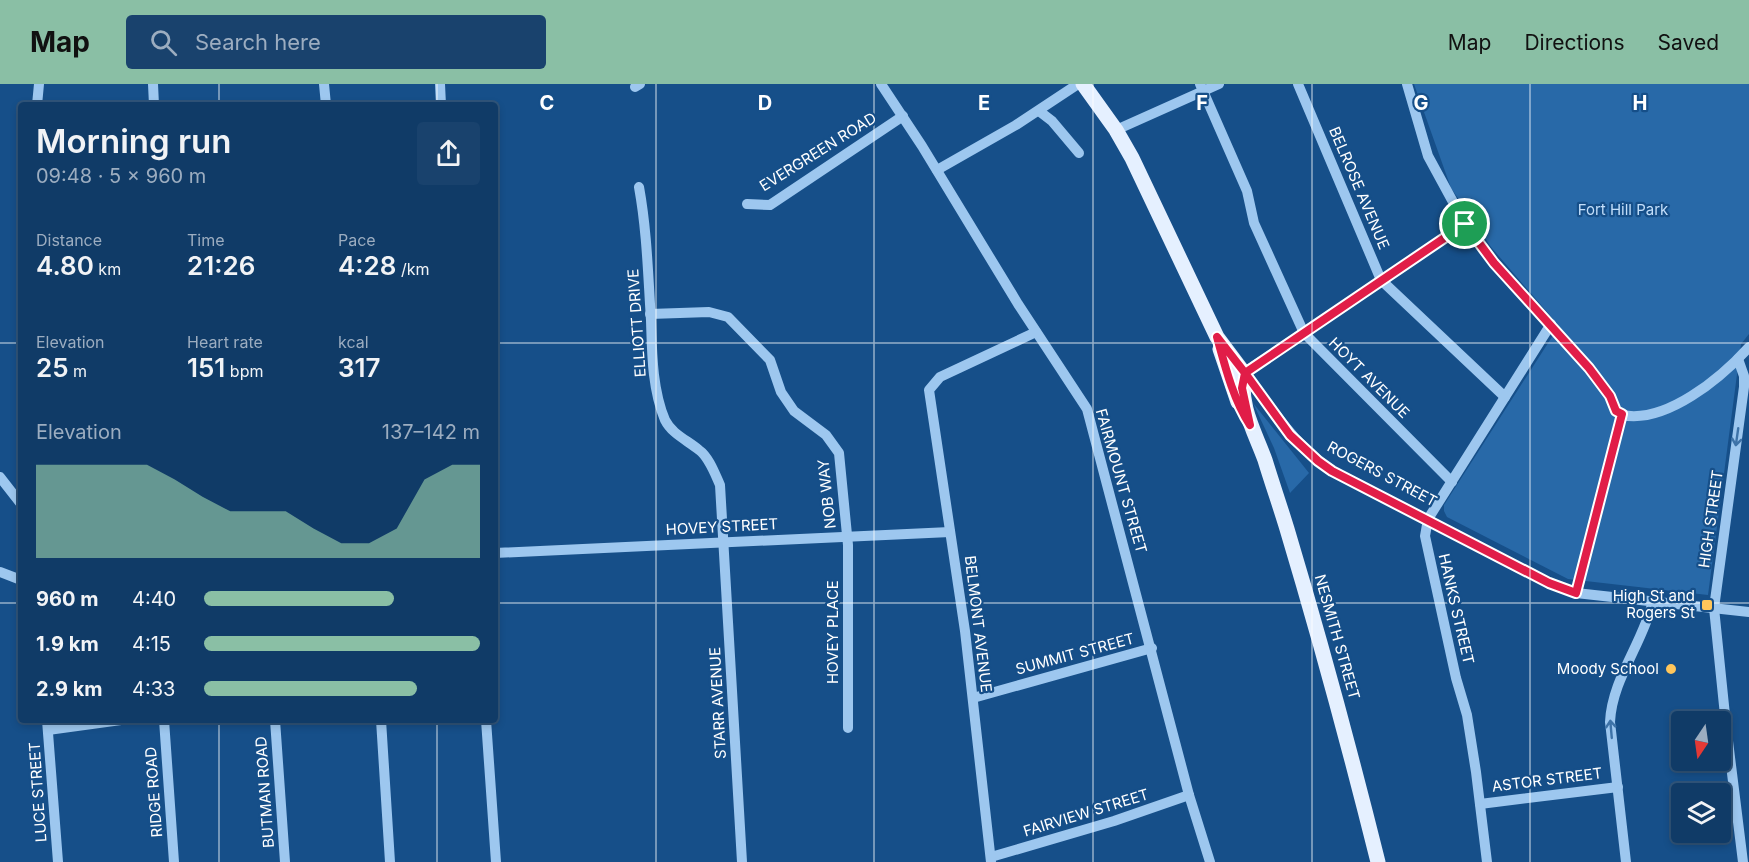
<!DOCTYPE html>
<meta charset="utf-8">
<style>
body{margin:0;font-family:Inter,sans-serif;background:#19426d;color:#f1f3f6;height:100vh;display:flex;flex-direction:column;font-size:22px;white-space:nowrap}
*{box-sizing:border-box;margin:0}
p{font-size:20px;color:#9cadc0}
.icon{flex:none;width:33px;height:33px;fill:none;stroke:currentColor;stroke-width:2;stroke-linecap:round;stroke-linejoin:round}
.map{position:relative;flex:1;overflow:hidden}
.side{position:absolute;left:18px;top:18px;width:480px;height:621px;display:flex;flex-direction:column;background:#103b67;border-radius:6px;box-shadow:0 3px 9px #0003,0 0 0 2px #30557b}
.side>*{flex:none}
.needle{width:39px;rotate:193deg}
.buttons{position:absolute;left:1671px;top:627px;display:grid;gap:12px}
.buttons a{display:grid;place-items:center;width:60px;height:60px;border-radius:6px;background:#103b67;box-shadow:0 3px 9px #0003,0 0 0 2px #30557b;font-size:30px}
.pin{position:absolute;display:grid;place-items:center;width:51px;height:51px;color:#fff;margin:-26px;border:3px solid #fff;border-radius:50%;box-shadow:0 2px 6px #0007}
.round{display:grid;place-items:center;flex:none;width:63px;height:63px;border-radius:6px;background:#19426d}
.overview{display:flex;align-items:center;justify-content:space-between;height:102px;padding:0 18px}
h1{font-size:33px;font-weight:600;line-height:45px}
.figures{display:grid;grid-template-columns:repeat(3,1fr);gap:9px;height:102px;padding:6px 18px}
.figures div{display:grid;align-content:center}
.figures b{font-size:26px;font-weight:600}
.figures small{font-size:16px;font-weight:400}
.figures p{font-size:16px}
.chart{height:168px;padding:12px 18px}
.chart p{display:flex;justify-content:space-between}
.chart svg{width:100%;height:108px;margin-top:6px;fill:#8abfa5;opacity:.7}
ul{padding:0 18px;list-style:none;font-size:20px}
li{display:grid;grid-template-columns:96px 72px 1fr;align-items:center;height:45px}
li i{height:15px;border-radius:8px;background:#8abfa5}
header{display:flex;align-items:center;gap:36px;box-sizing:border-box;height:84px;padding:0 30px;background:#8abfa5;color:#111}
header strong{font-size:28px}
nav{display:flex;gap:33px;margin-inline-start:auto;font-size:21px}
.search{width:420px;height:54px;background:#19426d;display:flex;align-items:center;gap:15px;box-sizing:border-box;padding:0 21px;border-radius:6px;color:#9cadc0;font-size:22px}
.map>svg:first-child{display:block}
</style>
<header>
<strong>Map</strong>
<div class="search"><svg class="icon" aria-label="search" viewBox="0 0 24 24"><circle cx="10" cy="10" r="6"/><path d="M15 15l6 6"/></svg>Search here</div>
<nav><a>Map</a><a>Directions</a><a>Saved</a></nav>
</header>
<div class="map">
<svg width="1749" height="778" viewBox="0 0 1749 778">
<rect width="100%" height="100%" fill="#164f89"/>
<g fill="#2869a8">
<polygon points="1414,0 1749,0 1749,250 1741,260 1708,511 1568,495 1447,433 1444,427 1444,421 1559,242 1491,163 1451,104"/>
<polygon points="1253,319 1309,389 1290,409 1274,364"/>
</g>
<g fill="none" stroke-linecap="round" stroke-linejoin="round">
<g stroke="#9dc7ef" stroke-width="10">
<polyline points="153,0 154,21"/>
<polyline points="324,0 326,21"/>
<polyline points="440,0 441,21"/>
<polyline points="881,0 922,62 1018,220 1087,325 1189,711 1210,778"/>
<polyline points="1200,0 1247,107 1254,139 1304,249 1452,398"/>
<polyline points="1298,0 1381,196 1505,313"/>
<polyline points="1407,0 1428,72 1465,140 1494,179 1589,284 1610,312 1616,327 1622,331"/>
<polyline points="635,3 640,0"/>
<polyline points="37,21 39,0"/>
<polyline points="1039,27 1052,37 1079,69"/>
<polyline points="1116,46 1219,0"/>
<polyline points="937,86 1016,41 1078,0"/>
<path d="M 639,103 C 647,147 648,191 651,236 C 652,268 652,305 665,336 C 672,350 687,356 699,366 C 709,373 715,390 720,401 L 742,778"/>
<polyline points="747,120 770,121 903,32"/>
<path d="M 1465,140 L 1244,289 L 1249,296 C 1275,329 1297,363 1332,387 L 1549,499 L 1576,509 L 1749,528"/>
<polyline points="650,230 709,228 728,233 770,276 781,308 794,327 826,351 839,369 848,461 848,644"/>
<polyline points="1738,275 1744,292 1744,303 1714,524 1726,641 1743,778"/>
<path d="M 1622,331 C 1666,340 1721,294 1749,263"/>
<polyline points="0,393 21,420"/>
<polyline points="495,469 950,448"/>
<polyline points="0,488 21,496"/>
<polyline points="1576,509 1622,331"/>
<polyline points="973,614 1152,564"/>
<polyline points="47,636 58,778"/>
<polyline points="164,636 174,778"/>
<polyline points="275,636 285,778"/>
<polyline points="381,636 390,778"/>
<polyline points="486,636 496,778"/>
<polyline points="48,646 121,636"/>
<polyline points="1480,720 1618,703"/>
<polyline points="991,773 1114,737 1189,711"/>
<polyline points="991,778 965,547 929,306 940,293 1036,248"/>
<polyline points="1487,778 1476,688 1467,631 1456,594 1425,452 1428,435 1551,240"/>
<path d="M 1626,778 L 1610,638 C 1612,595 1643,559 1653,517"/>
</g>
<g stroke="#e5f0ff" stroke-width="15">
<path d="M 1083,0 L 1116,46 L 1132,74 L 1217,253 L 1244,289 C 1239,322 1254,346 1265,376 C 1272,399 1280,422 1287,445 C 1320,555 1350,666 1378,778"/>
<polyline points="1220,265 1238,318"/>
</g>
</g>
<defs><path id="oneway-shaft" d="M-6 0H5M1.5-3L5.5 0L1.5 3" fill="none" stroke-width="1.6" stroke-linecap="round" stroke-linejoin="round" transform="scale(1.5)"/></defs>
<g stroke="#3e73a8">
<use href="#oneway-shaft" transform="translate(1737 353) rotate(98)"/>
<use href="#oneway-shaft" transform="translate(1611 645) rotate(-95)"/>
</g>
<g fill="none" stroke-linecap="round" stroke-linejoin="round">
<g stroke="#fff" stroke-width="12">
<path id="route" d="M 1465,140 L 1245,289 L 1217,253 C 1225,282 1233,315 1250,341 L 1242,304 L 1245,289 L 1290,351 L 1318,377 L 1332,387 L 1549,499 L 1576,509 L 1622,330 L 1616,327 L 1610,312 L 1589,284 L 1494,179 L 1465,140"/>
</g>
<use href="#route" stroke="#e11d48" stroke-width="8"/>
</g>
<path fill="none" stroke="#fff" stroke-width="1.5" stroke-opacity="0.55" d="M 219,0 L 219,21M 437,0 L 437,21M 656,0 L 656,778M 874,0 L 874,778M 1093,0 L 1093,778M 1312,0 L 1312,778M 1530,0 L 1530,778M 0,259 L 21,259M 495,259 L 1749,259M 0,519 L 21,519M 495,519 L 1749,519M 219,636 L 219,778M 437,636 L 437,778"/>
<g fill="#ffc65b" stroke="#164f89" stroke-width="2">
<rect x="1701" y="515" width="12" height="12" rx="3"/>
<circle cx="1671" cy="585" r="6"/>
</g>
<g text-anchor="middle" stroke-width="4.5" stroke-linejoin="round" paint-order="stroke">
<g font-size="15" fill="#fff" stroke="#164f89">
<text transform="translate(818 68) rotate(-32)" y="5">EVERGREEN ROAD</text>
<text transform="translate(1359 104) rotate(67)" y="5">BELROSE AVENUE</text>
<text transform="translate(637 239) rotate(-94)" y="5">ELLIOTT DRIVE</text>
<text transform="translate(1369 294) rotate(45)" y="5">HOYT AVENUE</text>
<text transform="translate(1382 390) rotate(28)" y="5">ROGERS STREET</text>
<text transform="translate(1121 397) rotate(74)" y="5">FAIRMOUNT STREET</text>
<text transform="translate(827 410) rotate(-96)" y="5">NOB WAY</text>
<text transform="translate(1711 435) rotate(-82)" y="5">HIGH STREET</text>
<text transform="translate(722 443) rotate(-3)" y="5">HOVEY STREET</text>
<text transform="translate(1456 525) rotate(77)" y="5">HANKS STREET</text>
<text transform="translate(978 540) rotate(83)" y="5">BELMONT AVENUE</text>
<text transform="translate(833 548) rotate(-90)" y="5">HOVEY PLACE</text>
<text transform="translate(1337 553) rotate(74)" y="5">NESMITH STREET</text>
<text transform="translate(1075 570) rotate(-15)" y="5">SUMMIT STREET</text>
<text transform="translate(718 619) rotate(-93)" y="5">STARR AVENUE</text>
<text transform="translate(1547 696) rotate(-7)" y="5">ASTOR STREET</text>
<text transform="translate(38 708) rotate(-94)" y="5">LUCE STREET</text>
<text transform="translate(154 708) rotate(-94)" y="5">RIDGE ROAD</text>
<text transform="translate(265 708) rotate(-94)" y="5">BUTMAN ROAD</text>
<text transform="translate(1086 729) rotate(-17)" y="5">FAIRVIEW STREET</text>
</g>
<g font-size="15" fill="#c3dffb" stroke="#164f89">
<text x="1623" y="131">Fort Hill Park</text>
</g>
<g font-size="15" fill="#fff" stroke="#164f89" text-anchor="end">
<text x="1695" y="517">High St and<tspan x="1695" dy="17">Rogers St</tspan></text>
<text x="1659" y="590">Moody School</text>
</g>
</g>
<g font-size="20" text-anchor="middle" font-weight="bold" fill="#fff" stroke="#164f89" stroke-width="4.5" stroke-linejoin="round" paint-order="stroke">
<text x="547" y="26">C</text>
<text x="765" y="26">D</text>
<text x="984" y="26">E</text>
<text x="1202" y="26">F</text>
<text x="1421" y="26">G</text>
<text x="1640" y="26">H</text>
</g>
</svg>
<div class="buttons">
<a><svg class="needle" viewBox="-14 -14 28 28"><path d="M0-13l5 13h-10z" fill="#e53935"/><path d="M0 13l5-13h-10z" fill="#9cadc0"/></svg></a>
<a><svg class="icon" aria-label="layers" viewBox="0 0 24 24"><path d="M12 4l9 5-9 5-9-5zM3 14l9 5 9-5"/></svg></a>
</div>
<div class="pin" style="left:1465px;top:140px;background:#1e9e55"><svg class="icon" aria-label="arrive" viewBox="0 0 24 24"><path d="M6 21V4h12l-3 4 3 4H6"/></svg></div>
<section class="side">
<div class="overview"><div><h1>Morning run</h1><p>09:48 · 5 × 960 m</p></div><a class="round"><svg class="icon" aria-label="share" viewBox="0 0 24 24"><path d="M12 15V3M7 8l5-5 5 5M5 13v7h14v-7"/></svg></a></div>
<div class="figures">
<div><p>Distance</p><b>4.80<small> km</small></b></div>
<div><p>Time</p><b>21:26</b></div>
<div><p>Pace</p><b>4:28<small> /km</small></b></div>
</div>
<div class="figures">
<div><p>Elevation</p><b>25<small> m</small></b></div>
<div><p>Heart rate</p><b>151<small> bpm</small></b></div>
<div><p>kcal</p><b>317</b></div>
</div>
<div class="chart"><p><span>Elevation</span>137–142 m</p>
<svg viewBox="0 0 160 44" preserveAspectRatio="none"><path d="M0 44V6L10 6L20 6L30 6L40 6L50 12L60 19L70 25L80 25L90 25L100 32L110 38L120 38L130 32L140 12L150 6L160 6V44z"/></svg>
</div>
<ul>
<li><b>960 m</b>4:40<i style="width:69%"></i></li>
<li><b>1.9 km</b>4:15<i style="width:100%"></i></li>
<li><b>2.9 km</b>4:33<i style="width:77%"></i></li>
</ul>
</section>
</div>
